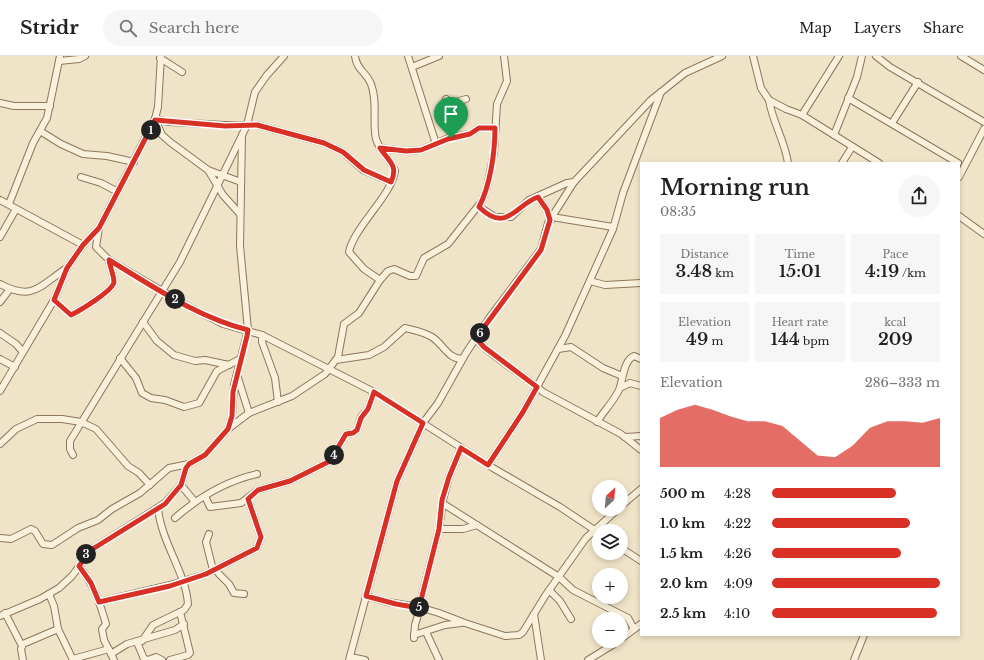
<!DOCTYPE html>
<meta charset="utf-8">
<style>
body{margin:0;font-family:"Libre Baskerville",serif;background:#f6f6f6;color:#202124;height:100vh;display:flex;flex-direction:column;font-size:15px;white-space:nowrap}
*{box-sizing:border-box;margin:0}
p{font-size:13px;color:#757577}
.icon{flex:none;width:22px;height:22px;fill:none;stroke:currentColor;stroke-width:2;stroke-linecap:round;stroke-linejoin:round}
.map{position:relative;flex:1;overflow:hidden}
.panel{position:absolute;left:640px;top:106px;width:320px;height:474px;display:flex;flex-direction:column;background:#fff;border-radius:0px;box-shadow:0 2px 6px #0003}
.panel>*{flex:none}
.needle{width:26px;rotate:26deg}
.controls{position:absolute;left:592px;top:424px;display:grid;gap:8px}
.controls a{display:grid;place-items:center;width:36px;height:36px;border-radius:50%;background:#fff;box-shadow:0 2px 6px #0003;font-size:20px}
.pin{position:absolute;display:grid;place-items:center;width:34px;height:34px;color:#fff;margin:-41px -17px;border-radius:50% 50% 50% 0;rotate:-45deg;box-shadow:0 0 4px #0007}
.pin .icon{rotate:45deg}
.km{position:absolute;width:20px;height:20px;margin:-10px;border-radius:50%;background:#222;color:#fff;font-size:11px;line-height:20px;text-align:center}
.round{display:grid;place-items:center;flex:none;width:42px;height:42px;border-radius:21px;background:#f6f6f6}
.headline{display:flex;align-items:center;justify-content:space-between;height:68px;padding:0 20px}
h1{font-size:22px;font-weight:600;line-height:30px}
.figures{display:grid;grid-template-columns:repeat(3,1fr);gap:6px;height:68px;padding:4px 20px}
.figures div{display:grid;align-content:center;border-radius:0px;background:#f6f6f6;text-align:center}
.figures b{font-size:17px;font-weight:600}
.figures small{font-size:11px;font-weight:400}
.figures p{font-size:11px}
.chart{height:112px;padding:8px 20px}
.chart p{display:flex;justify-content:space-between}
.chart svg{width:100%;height:72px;margin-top:4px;fill:#d93025;opacity:.7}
ul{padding:0 20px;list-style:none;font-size:13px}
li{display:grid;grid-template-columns:64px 48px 1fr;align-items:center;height:30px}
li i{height:10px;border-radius:5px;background:#d93025}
header{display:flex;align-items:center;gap:24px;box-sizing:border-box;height:56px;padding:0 20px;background:#fff;border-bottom:1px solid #e0e0e0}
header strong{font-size:19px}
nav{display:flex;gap:22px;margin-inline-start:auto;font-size:14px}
.search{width:280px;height:36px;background:#f6f6f6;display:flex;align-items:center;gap:10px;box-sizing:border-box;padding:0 14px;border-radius:22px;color:#757577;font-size:15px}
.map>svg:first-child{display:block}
</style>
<header>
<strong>Stridr</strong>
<div class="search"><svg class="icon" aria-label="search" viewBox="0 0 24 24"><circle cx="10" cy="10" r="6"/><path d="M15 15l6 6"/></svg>Search here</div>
<nav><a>Map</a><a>Layers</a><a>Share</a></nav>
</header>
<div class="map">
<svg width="984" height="604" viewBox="0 0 984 604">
<rect width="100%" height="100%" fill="#f0e4c8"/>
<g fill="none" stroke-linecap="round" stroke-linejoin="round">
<g stroke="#8d765c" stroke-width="8">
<g id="minor">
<polyline points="161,0 158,51 155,63 99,172 96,191 109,204 186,249 223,268 262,279 374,336 493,412 560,451 599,477"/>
<path d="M 355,0 C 356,13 367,17 371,28 C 378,46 372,66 376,83 C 380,96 391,103 395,115 C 392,139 354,171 349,196 L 364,213 L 380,224"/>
<polyline points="408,0 436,88"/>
<polyline points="753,0 761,32 769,44 786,53 802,59 879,107"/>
<polyline points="876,0 890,11 984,66"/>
<polyline points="961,0 984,14"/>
<polyline points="160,2 182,16"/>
<polyline points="59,5 79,3 85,0"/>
<polyline points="412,11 439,0"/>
<polyline points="848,42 958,107"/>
<path d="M 446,43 C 454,55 455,68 451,81"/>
<path d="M 769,44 C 772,65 785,85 788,107"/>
<polyline points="0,47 14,50 50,50"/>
<polyline points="449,48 466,43"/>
<polyline points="802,59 839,0"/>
<polyline points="155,63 169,66 225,69 257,69 324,87 343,96 363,114 391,126"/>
<polyline points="155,63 162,79 170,86 208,114 241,126"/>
<polyline points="892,67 918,26"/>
<polyline points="40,75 61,88 83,98 107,100 134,106"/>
<polyline points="834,79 857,21 862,0"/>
<polyline points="380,92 406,95 421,94 451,81 470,78 479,72 495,72"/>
<polyline points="842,107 852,91"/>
<polyline points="208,114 223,139 240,158"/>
<polyline points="81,121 101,127 118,136"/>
<polyline points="959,121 984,73"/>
<polyline points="538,141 547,154 551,164"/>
<polyline points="0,144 83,189"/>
<polyline points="9,148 33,87 47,62 60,0"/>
<polyline points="479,151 495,161 511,161 529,144 567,127 574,126"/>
<polyline points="959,160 984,178"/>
<polyline points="552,161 613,171"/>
<polyline points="0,181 16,153"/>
<polyline points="590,225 605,229 641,227"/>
<path d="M 0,228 C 34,246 40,229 67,212"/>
<path d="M 54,244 L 71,259 C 79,255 113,235 114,226 C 114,220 110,211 109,204"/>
<polyline points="0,246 10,233"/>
<polyline points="143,266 157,285 174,299 195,305 205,304 229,309"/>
<polyline points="0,277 16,288 23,296"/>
<polyline points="262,279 262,286 275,322 278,346"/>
<path d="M 476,283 C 495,304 522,317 543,336 L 621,378 L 641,394"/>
<polyline points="558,293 571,291 603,312 622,320"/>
<polyline points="120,302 136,322 142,337 151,342 165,344 184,351 199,347 217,315 240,303"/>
<polyline points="0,303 15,311"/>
<path d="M 336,304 L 369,299 L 384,291 L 405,272 C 414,274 424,276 432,281 C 443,288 448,303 462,303"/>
<polyline points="237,319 249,357"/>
<polyline points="620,332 630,327 641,330"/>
<polyline points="0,335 54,244 67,212 83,189 98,173"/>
<path d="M 597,366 C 603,356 618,340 620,331 C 623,322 624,304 634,300 L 641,303"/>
<polyline points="228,373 249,357 292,340 325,318 338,301 344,268 359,257 380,224 388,215 394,213 410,220 416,220 424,202 448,188 482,145 487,131 494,97 497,48 507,25 504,0"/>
<polyline points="625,381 641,380"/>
<polyline points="0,388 16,373 37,363 62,363 81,366 96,373 128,410 139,417 150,429"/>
<polyline points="73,399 70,393 70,385 180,206 247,69 255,36 267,19 284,0"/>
<polyline points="488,409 523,356 565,280 613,173 623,137 661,36"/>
<polyline points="181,429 195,446"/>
<polyline points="205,440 210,451 241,447 258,434 290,425 330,405 346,378 353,377 357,374 361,361 368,353 374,336"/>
<polyline points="442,447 559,521 573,534 628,562 634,573"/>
<polyline points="621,450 641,433"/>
<path d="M 175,462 C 199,441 226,425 257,418"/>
<polyline points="439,473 463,473 477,469"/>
<polyline points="209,478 206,486 213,514"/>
<polyline points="0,482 11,483 31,473 35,475 43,488 52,489 78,472 98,464 112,453 140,437 169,412 189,408"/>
<polyline points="621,492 641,505"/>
<path d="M 79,510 C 93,527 100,547 106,568 L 102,573 L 104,584 L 114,604"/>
<polyline points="216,513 219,518 229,528 234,537 244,538"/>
<polyline points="549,534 560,545 571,563"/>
<polyline points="49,538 54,550 58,573 73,604"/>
<polyline points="366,540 387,546 419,551 439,557 465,567 505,580 519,579 523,576 545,540 586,482 618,453"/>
<polyline points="99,546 170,529 206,518 257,492 261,481 248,443"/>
<polyline points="419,551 439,473 443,444 449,421 461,392"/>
<polyline points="5,557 22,590"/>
<polyline points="534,558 541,604"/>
<polyline points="0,560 40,543 59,532 72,520 91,494 165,447 181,429 186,412 189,408 205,399 228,373 232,360 234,329 248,274 240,190 242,79"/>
<polyline points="426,576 439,604"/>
<polyline points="414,579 445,569 461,567"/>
<polyline points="414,582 415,569 420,552"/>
<polyline points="621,583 641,568"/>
<path d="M 142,585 L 153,569 L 184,554 L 188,548 C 186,517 161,486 158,452"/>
<polyline points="137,586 144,603 148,604 156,601 162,604"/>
<polyline points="111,598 127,588 175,574 184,568"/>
<polyline points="350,601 365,604"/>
<polyline points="73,603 109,593"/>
<polyline points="23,604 21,593 23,588 58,573"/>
<polyline points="170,604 188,599 190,597 180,556"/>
<polyline points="349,604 397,425 423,367 438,347 466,297 490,261 541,193 548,167 574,126 651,44 685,17 722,0"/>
<polyline points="588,604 619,585"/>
<polyline points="854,604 864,579"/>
</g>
</g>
<use href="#minor" stroke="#faf1dc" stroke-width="6"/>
</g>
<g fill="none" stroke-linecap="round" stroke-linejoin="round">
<g stroke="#fff" stroke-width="8">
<path id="route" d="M 155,64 L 225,70 L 257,69 L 324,87 L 343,96 L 364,114 L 391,126 C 399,109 388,105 380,92 L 406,95 L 421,94 L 448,83 L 470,78 L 479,72 L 495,72 C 495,97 490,130 479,151 C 507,178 515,149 538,141 L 547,154 L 550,164 L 541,194 L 476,282 L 484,291 L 537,331 L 523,356 L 488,409 L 461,392 L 449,421 L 442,444 L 439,473 L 419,552 L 396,548 L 366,540 L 397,425 L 423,367 L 374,336 L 368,353 L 361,362 L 357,374 L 353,377 L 346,378 L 330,405 L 290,425 L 258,434 L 248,443 L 261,481 L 257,492 L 206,518 L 170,530 L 99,546 L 91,527 L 79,510 L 91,494 L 165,448 L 181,429 L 186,412 L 189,408 L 205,399 L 228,373 L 232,360 L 233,336 L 247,280 L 248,274 C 197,261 154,231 109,204 C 110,211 114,220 114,226 C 113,235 79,255 71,259 L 54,244 L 67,212 L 83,189 L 99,172 Z"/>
</g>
<use href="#route" stroke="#d93025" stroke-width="5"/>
</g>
</svg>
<div class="controls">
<a><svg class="needle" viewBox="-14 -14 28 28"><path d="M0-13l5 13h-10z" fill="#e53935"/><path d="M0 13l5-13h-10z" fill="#757577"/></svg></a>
<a><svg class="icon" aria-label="layers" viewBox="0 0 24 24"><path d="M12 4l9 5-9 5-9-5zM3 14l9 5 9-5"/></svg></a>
<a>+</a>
<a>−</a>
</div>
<div class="pin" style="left:451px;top:82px;background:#1e9e55"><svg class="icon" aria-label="arrive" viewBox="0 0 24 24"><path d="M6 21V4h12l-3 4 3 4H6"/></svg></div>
<b class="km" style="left:151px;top:74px">1</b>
<b class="km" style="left:175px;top:243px">2</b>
<b class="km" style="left:86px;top:498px">3</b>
<b class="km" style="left:334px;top:399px">4</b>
<b class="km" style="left:419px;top:551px">5</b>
<b class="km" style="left:480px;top:277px">6</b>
<section class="panel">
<div class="headline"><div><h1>Morning run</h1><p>08:35</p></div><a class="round"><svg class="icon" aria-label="share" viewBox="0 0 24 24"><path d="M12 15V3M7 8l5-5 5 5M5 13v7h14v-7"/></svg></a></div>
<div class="figures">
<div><p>Distance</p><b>3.48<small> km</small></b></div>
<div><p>Time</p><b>15:01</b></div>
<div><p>Pace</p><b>4:19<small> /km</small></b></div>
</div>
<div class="figures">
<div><p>Elevation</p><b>49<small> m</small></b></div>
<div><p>Heart rate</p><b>144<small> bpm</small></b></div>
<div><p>kcal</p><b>209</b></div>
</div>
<div class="chart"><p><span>Elevation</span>286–333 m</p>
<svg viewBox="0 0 160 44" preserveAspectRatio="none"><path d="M0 44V14L10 9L20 6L30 9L40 13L50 16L60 16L70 19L80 28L90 37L100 38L110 31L120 20L130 16L140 16L150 17L160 14V44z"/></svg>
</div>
<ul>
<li><b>500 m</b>4:28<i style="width:74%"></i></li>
<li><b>1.0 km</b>4:22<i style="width:82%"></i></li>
<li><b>1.5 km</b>4:26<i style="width:77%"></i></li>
<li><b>2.0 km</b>4:09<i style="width:100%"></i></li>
<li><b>2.5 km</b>4:10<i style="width:98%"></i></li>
</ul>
</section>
</div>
